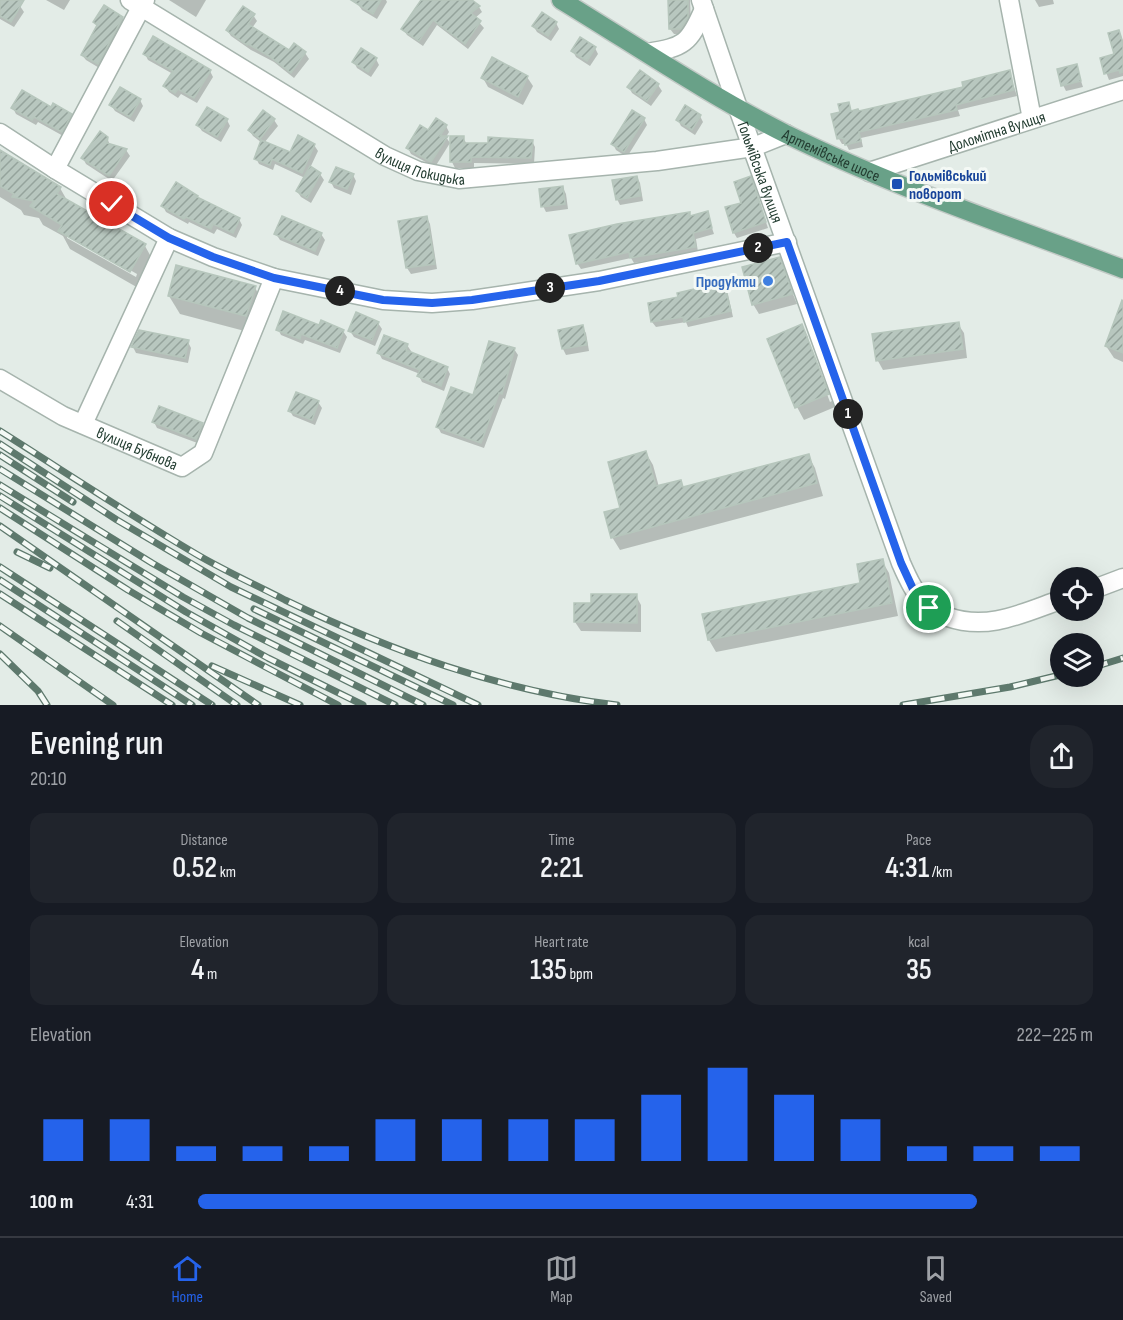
<!DOCTYPE html>
<meta charset="utf-8">
<style>
body{margin:0;font-family:"Sofia Sans Condensed",sans-serif;background:#20242c;color:#f1f3f6;height:100vh;display:flex;flex-direction:column;font-size:22px;white-space:nowrap}
*{box-sizing:border-box;margin:0}
p{font-size:20px;color:#9ea1a6}
.icon{flex:none;width:33px;height:33px;fill:none;stroke:currentColor;stroke-width:2;stroke-linecap:round;stroke-linejoin:round}
.map{position:relative;height:705px;overflow:hidden}
.drawer{display:flex;flex-direction:column;background:#171b24;flex:1}
.drawer>*{flex:none}
.controls{position:absolute;left:1050px;top:567px;display:grid;gap:12px}
.controls a{display:grid;place-items:center;width:54px;height:54px;border-radius:50%;background:#171b24;box-shadow:0 6px 24px #0002;font-size:30px}
.pin{position:absolute;display:grid;place-items:center;width:51px;height:51px;color:#fff;margin:-26px;border:3px solid #fff;border-radius:50%;box-shadow:0 2px 6px #0007}
.km{position:absolute;width:30px;height:30px;margin:-15px;border-radius:50%;background:#222;color:#fff;font-size:16px;line-height:30px;text-align:center}
.round{display:grid;place-items:center;flex:none;width:63px;height:63px;border-radius:24px;background:#20242c}
.summary{display:flex;align-items:center;justify-content:space-between;height:102px;padding:0 30px}
h1{font-size:33px;font-weight:600;line-height:45px}
.metrics{display:grid;grid-template-columns:repeat(3,1fr);gap:9px;height:102px;padding:6px 30px}
.metrics div{display:grid;align-content:center;border-radius:15px;background:#20242c;text-align:center}
.metrics b{font-size:30px;font-weight:600}
.metrics small{font-size:16px;font-weight:400}
.metrics p{font-size:16px}
.chart{height:168px;padding:12px 30px}
.chart p{display:flex;justify-content:space-between}
.chart svg{width:100%;height:108px;margin-top:6px;stroke:#2563eb;stroke-width:6}
ul{padding:0 30px;list-style:none;font-size:20px}
li{display:grid;grid-template-columns:96px 72px 1fr;align-items:center;height:45px}
li i{height:15px;border-radius:8px;background:#2563eb}
.tab-bar{display:flex;justify-content:space-around;align-items:center;height:84px;border-top:2px solid #363941;background:#171b24;font-size:16px;color:#9ea1a6}
.tab-bar a{display:grid;justify-items:center;gap:3px}
.tab-bar .selected{color:#2563eb}
.map>svg:first-child{display:block}
</style>
<div class="map">
<svg width="1123" height="705" viewBox="0 0 1123 705">
<defs>
<pattern id="building-hatch" width="6" height="6" patternUnits="userSpaceOnUse" patternTransform="scale(1.5)"><rect width="6" height="6" fill="#b8c7bf"/><path d="M-1 1l2-2M0 6l6-6M5 7l2-2" fill="none" stroke="#95a39c"/></pattern>
</defs>
<rect width="100%" height="100%" fill="#e3ece7"/>
<g fill="#0003" fill-rule="evenodd">
<polygon points="0,0 10,0 20,6 24,12 14,27 0,19"/>
<polygon points="46,0 70,0 64,10"/>
<polygon points="169,0 206,0 196,17"/>
<polygon points="355,0 386,0 387,2 377,19 362,10"/>
<polygon points="420,0 469,0 479,7 482,12 475,18 484,28 468,49 437,25 423,46 407,35 403,29 422,2"/>
<polygon points="669,0 690,0 691,23 684,34 674,34 670,29"/>
<polygon points="1035,0 1053,0 1054,4 1039,7"/>
<polygon points="253,15 257,21 252,28 289,52 295,45 305,53 309,59 294,78 274,62 251,50 231,36 227,30"/>
<polygon points="122,18 126,24 101,69 86,60 82,55 98,27 95,22"/>
<polygon points="556,23 559,29 551,41 537,32 534,27"/>
<polygon points="1119,31 1123,41 1123,76 1109,80 1101,59 1116,55"/>
<polygon points="595,48 598,54 590,66 576,57 573,51"/>
<polygon points="145,54 210,71 213,77 197,103 181,94 178,98 169,92 165,86 173,74 148,60"/>
<polygon points="376,59 379,65 371,77 357,68 354,62"/>
<polygon points="1076,66 1083,87 1066,91 1063,85"/>
<polygon points="640,72 658,85 662,91 651,106 632,93 629,87"/>
<polygon points="1009,72 1017,96 958,110 960,116 861,138 863,147 849,150 846,144 842,144 839,139 841,113 848,103 852,112 858,112 965,89"/>
<polygon points="527,77 533,86 523,105 488,87 483,78"/>
<polygon points="140,100 143,106 134,122 115,111 111,105"/>
<polygon points="13,108 51,109 70,115 74,121 65,137 38,122 36,125 16,114"/>
<polygon points="700,116 703,122 695,135 681,126 678,120"/>
<polygon points="644,119 647,125 627,157 616,150 613,144"/>
<polygon points="227,120 230,126 221,142 202,131 198,125"/>
<polygon points="274,120 278,126 264,143 291,154 314,145 318,151 310,168 320,174 324,180 311,203 301,197 297,191 305,178 275,164 273,170 259,164 256,158 262,143 253,136 249,130"/>
<polygon points="446,126 449,132 446,137 450,143 435,167 411,154 408,148 429,132"/>
<polygon points="107,138 110,145 126,150 130,156 112,181 86,164 83,158"/>
<polygon points="463,138 467,144 532,141 535,147 534,164 474,163 474,168 455,168 452,162"/>
<path d="M 0,151 L 60,188 L 68,202 L 145,246 L 155,264 L 140,289 L 70,249 L 63,236 L 43,225 L 39,218 L 24,215 L 21,210 L 0,197 ZM 67,234 L 137,274 L 136,277 L 67,238 Z"/>
<polygon points="353,175 356,181 351,195 334,188 331,182"/>
<polygon points="637,177 640,183 643,201 620,205 617,199"/>
<polygon points="176,184 199,200 239,219 242,225 236,238 217,229 214,234 189,222 188,224 166,212 163,206"/>
<polygon points="753,184 768,228 737,238 734,233"/>
<polygon points="563,188 566,194 568,209 546,212 543,206"/>
<polygon points="707,213 714,234 696,239 698,252 634,263 631,258 581,269 577,263 689,214 691,217"/>
<polygon points="427,218 430,224 437,269 411,274 407,268"/>
<polygon points="276,234 321,234 325,240 318,256 280,240"/>
<polygon points="779,259 797,304 759,314 753,304"/>
<polygon points="724,284 727,290 733,317 688,327 686,322 656,327 652,322 680,298"/>
<polygon points="255,288 266,306 256,334 180,314 169,296"/>
<polygon points="1123,302 1123,362 1114,358 1106,346"/>
<polygon points="378,323 382,329 375,346 354,337 350,331"/>
<polygon points="958,324 964,333 967,358 883,370 878,361"/>
<polygon points="802,326 808,337 805,337 830,402 832,401 835,407 804,420 797,407"/>
<polygon points="320,327 343,331 347,337 340,353 305,340 303,344 281,335 278,329"/>
<polygon points="582,327 586,333 589,351 566,355 563,349 560,331"/>
<polygon points="188,342 191,348 188,363 136,353 133,347"/>
<polygon points="407,345 411,351 410,353 447,368 450,374 444,391 422,382 419,376 420,374 382,359 379,353"/>
<polygon points="514,349 518,355 505,399 503,398 484,448 441,433 438,427 474,397"/>
<polygon points="318,402 322,408 315,425 293,416 290,411"/>
<polygon points="154,422 202,424 205,430 200,444 157,428"/>
<polygon points="646,453 653,465 659,487 680,481 684,488 808,455 815,468 823,496 620,550 612,537"/>
<polygon points="882,561 889,573 898,616 716,652 709,640 862,584"/>
<polygon points="636,596 641,605 641,632 581,631 575,622"/>
</g>
<g fill="url(#building-hatch)" stroke="#b6c6bc" stroke-width="1.5">
<polygon points="0,0 24,0 11,22 0,16"/>
<polygon points="351,0 381,0 373,14"/>
<polygon points="421,0 472,0 480,6 471,13 481,21 465,44 433,20 419,41 401,29"/>
<polygon points="668,0 688,0 688,17 681,29 669,29"/>
<polygon points="104,5 123,17 98,64 81,55 97,25 93,22"/>
<polygon points="243,6 255,14 248,24 289,50 294,43 306,52 291,73 269,56 248,44 247,45 226,30"/>
<polygon points="542,12 557,22 548,36 532,26"/>
<polygon points="1119,30 1123,43 1123,72 1120,73 1119,70 1104,74 1100,58 1114,54 1108,33"/>
<polygon points="153,36 211,70 194,98 178,89 175,93 163,86 173,71 143,54"/>
<polygon points="580,37 596,47 587,61 571,51"/>
<polygon points="361,48 377,58 368,72 352,62"/>
<polygon points="492,57 528,76 518,97 481,78"/>
<polygon points="1077,64 1081,81 1061,86 1057,69"/>
<polygon points="640,70 659,84 647,101 627,87"/>
<polygon points="1010,70 1014,90 956,105 957,110 859,132 861,141 845,145 843,138 837,139 831,114 840,112 838,104 849,102 851,111 858,109 859,111 963,87 962,82"/>
<polygon points="120,87 141,99 130,117 109,105"/>
<polygon points="22,90 51,107 53,103 72,114 62,132 34,117 32,120 11,108"/>
<polygon points="685,105 701,115 692,130 676,120"/>
<polygon points="207,107 228,119 217,137 196,125"/>
<polygon points="263,110 275,119 260,139 248,130"/>
<polygon points="632,110 645,118 624,152 611,144"/>
<polygon points="436,118 447,125 440,136 448,136 431,162 406,148 420,125 428,130"/>
<polygon points="100,131 108,137 107,143 127,149 109,176 81,158"/>
<polygon points="298,135 315,144 302,173 272,159 270,165 254,159 261,140 290,152"/>
<polygon points="450,136 464,136 464,143 488,143 488,137 533,140 531,158 471,157 471,162 450,162"/>
<polygon points="0,150 61,187 57,194 146,244 130,272 58,231 62,225 30,206 34,201 12,197 14,194 0,186"/>
<polygon points="310,166 321,173 307,198 296,191"/>
<polygon points="336,167 354,174 347,189 329,182"/>
<polygon points="637,176 641,196 616,200 612,180"/>
<polygon points="751,176 766,222 733,233 725,207 741,203 734,182"/>
<polygon points="176,182 198,196 197,197 240,218 233,233 213,224 211,229 186,217 184,219 161,206"/>
<polygon points="563,186 565,204 541,207 539,189"/>
<polygon points="708,211 712,228 693,233 696,247 630,258 629,252 576,264 569,235 617,224 690,212 690,216"/>
<polygon points="282,216 322,233 315,251 274,234"/>
<polygon points="427,216 435,264 406,268 398,221"/>
<polygon points="780,257 793,294 752,305 742,267"/>
<polygon points="176,265 256,286 246,316 168,296"/>
<polygon points="724,282 731,311 684,322 683,317 651,322 648,303 678,297 677,293"/>
<polygon points="1122,300 1123,301 1123,353 1105,346"/>
<polygon points="283,311 319,325 321,320 344,330 337,348 301,334 300,339 276,330"/>
<polygon points="356,312 379,322 372,340 348,331"/>
<polygon points="959,322 963,349 876,361 872,334"/>
<polygon points="802,324 829,394 795,408 767,339"/>
<polygon points="583,325 587,345 562,349 558,330"/>
<polygon points="139,330 189,340 185,358 131,347"/>
<polygon points="384,335 408,344 406,350 448,367 441,386 417,376 420,370 377,353"/>
<polygon points="489,341 515,348 502,394 499,393 481,443 436,427 451,387 473,395"/>
<polygon points="296,392 319,401 312,420 288,411"/>
<polygon points="159,406 203,423 196,439 152,422"/>
<polygon points="646,451 656,486 681,480 683,487 809,454 817,483 611,538 604,512 620,508 608,462"/>
<polygon points="883,559 892,603 708,640 702,614 860,583 857,564"/>
<polygon points="591,594 637,594 637,623 574,622 574,603 591,603"/>
</g>
<g fill="none" stroke-linecap="round" stroke-linejoin="round">
<g stroke="#a6b4ad" stroke-width="21">
<g id="minor">
<path id="s1" d="M 130,0 L 385,156 L 418,171 L 459,179 L 657,161 L 753,147 L 786,134"/>
<path id="s2" d="M 701,0 L 738,108 L 901,563 C 908,579 915,594 927,606 C 933,612 941,615 948,617 C 988,631 1023,613 1060,600"/>
<polyline points="1009,0 1032,119"/>
<path d="M 647,53 C 684,47 689,44 704,9"/>
<polyline points="0,133 55,169 169,238 213,257 274,278 383,300 432,303 472,300 599,281 787,242"/>
<polyline points="55,169 145,0"/>
<path id="s3" d="M 869,172 L 1123,90"/>
<path id="s4" d="M 0,379 L 63,416 L 182,467 L 203,453 L 274,278"/>
<polyline points="83,424 169,238"/>
<polyline points="1094,589 1123,578"/>
</g>
</g>
<g stroke="#c1c9c5" stroke-width="21">
<g id="major">
<path id="s5" d="M 561,0 C 635,45 707,94 784,133 C 893,187 1010,226 1123,269"/>
</g>
</g>
<use href="#minor" stroke="#fff" stroke-width="18"/>
<use href="#major" stroke="#69a188" stroke-width="18"/>
<g stroke="#5e796d" stroke-width="7">
<g id="rail">
<path d="M 0,431 C 65,472 130,515 196,554 C 225,571 256,585 285,600 C 391,651 500,691 617,705"/>
<polyline points="0,444 117,520 231,587 478,705"/>
<polyline points="0,455 73,502"/>
<polyline points="0,469 152,563 248,618 423,705"/>
<polyline points="0,485 183,597 234,625 395,705"/>
<polyline points="0,496 186,612 268,658 363,705"/>
<polyline points="0,508 128,590 201,633 338,705"/>
<polyline points="0,526 258,705"/>
<polyline points="17,552 50,568"/>
<polyline points="0,567 212,705"/>
<polyline points="0,580 192,705"/>
<polyline points="0,594 172,705"/>
<polyline points="254,609 453,705"/>
<polyline points="117,621 237,705"/>
<polyline points="0,626 113,705"/>
<polyline points="0,654 38,691 47,705"/>
<polyline points="212,666 300,705"/>
<polyline points="1094,667 1123,658"/>
<polyline points="903,705 1010,687 1060,675"/>
</g>
</g>
<use href="#rail" stroke="#f4f9f5" stroke-width="4.5" stroke-dasharray="14" stroke-linecap="butt"/>
</g>
<g fill="none" stroke-linecap="round" stroke-linejoin="round">
<g stroke="#fff" stroke-width="12">
<polyline id="route" points="112,204 169,238 213,257 274,278 383,300 432,303 472,300 599,281 787,242 901,563 913,589 929,608"/>
</g>
<use href="#route" stroke="#2563eb" stroke-width="8"/>
</g>
<rect fill="#1a4fb4" stroke="#f4f9f5" stroke-width="2" x="891" y="178" width="12" height="12" rx="3"/>
<circle fill="#3f7fe0" stroke="#f4f9f5" stroke-width="2" cx="768" cy="281" r="6"/>
<g text-anchor="middle" stroke-width="6" stroke-linejoin="round" paint-order="stroke">
<g font-size="16" fill="#233d31" stroke="#f4f9f5">
<text dy="6" stroke="none"><textPath href="#s3" startOffset="134">Доломітна вулиця</textPath></text>
<text dy="6" stroke="none"><textPath href="#s5" startOffset="312">Артемівське шосе</textPath></text>
<text dy="6" stroke="none"><textPath href="#s1" startOffset="336">вулиця Покидька</textPath></text>
<text dy="6" stroke="none"><textPath href="#s2" startOffset="182">Гольмівська вулиця</textPath></text>
<text dy="6" stroke="none"><textPath href="#s4" startOffset="154">вулиця Бубнова</textPath></text>
</g>
<g font-size="16" font-weight="bold" fill="#164399" stroke="#f4f9f5" text-anchor="start">
<text x="909" y="181">Гольмівський<tspan x="909" dy="18">поворот</tspan></text>
</g>
<g font-size="16" font-weight="bold" fill="#366cbe" stroke="#f4f9f5" text-anchor="end">
<text x="756" y="287">Продукти</text>
</g>
</g>
</svg>
<div class="controls">
<a><svg class="icon" aria-label="locate" viewBox="0 0 24 24"><circle cx="12" cy="12" r="6"/><path d="M12 2v4M12 18v4M2 12h4M18 12h4"/></svg></a>
<a><svg class="icon" aria-label="layers" viewBox="0 0 24 24"><path d="M12 4l9 5-9 5-9-5zM3 14l9 5 9-5"/></svg></a>
</div>
<div class="pin" style="left:929px;top:608px;background:#1e9e55"><svg class="icon" aria-label="arrive" viewBox="0 0 24 24"><path d="M6 21V4h12l-3 4 3 4H6"/></svg></div>
<div class="pin" style="left:112px;top:204px;background:#d93025"><svg class="icon" aria-label="check" viewBox="0 0 24 24"><path d="M5 12l5 5 9-10"/></svg></div>
<b class="km" style="left:848px;top:414px">1</b>
<b class="km" style="left:758px;top:248px">2</b>
<b class="km" style="left:550px;top:288px">3</b>
<b class="km" style="left:340px;top:291px">4</b>
</div>
<section class="drawer">
<div class="summary"><div><h1>Evening run</h1><p>20:10</p></div><a class="round"><svg class="icon" aria-label="share" viewBox="0 0 24 24"><path d="M12 15V3M7 8l5-5 5 5M5 13v7h14v-7"/></svg></a></div>
<div class="metrics">
<div><p>Distance</p><b>0.52<small> km</small></b></div>
<div><p>Time</p><b>2:21</b></div>
<div><p>Pace</p><b>4:31<small> /km</small></b></div>
</div>
<div class="metrics">
<div><p>Elevation</p><b>4<small> m</small></b></div>
<div><p>Heart rate</p><b>135<small> bpm</small></b></div>
<div><p>kcal</p><b>35</b></div>
</div>
<div class="chart"><p><span>Elevation</span>222–225 m</p>
<svg viewBox="0 0 160 44" preserveAspectRatio="none"><path d="M5 44V27M15 44V27M25 44V38M35 44V38M45 44V38M55 44V27M65 44V27M75 44V27M85 44V27M95 44V17M105 44V6M115 44V17M125 44V27M135 44V38M145 44V38M155 44V38"/></svg>
</div>
<ul>
<li><b>100 m</b>4:31<i style="width:87%"></i></li>
</ul>
</section>
<nav class="tab-bar">
<a class="selected"><svg class="icon" aria-label="home" viewBox="0 0 24 24"><path d="M3 11l9-7 9 7M6 9v11h12V9"/></svg>Home</a>
<a><svg class="icon" aria-label="map" viewBox="0 0 24 24"><path d="M3 6l6-2 6 2 6-2v14l-6 2-6-2-6 2zM9 4v14M15 6v14"/></svg>Map</a>
<a><svg class="icon" aria-label="saved" viewBox="0 0 24 24"><path d="M7 4h10v16l-5-4-5 4z"/></svg>Saved</a>
</nav>
